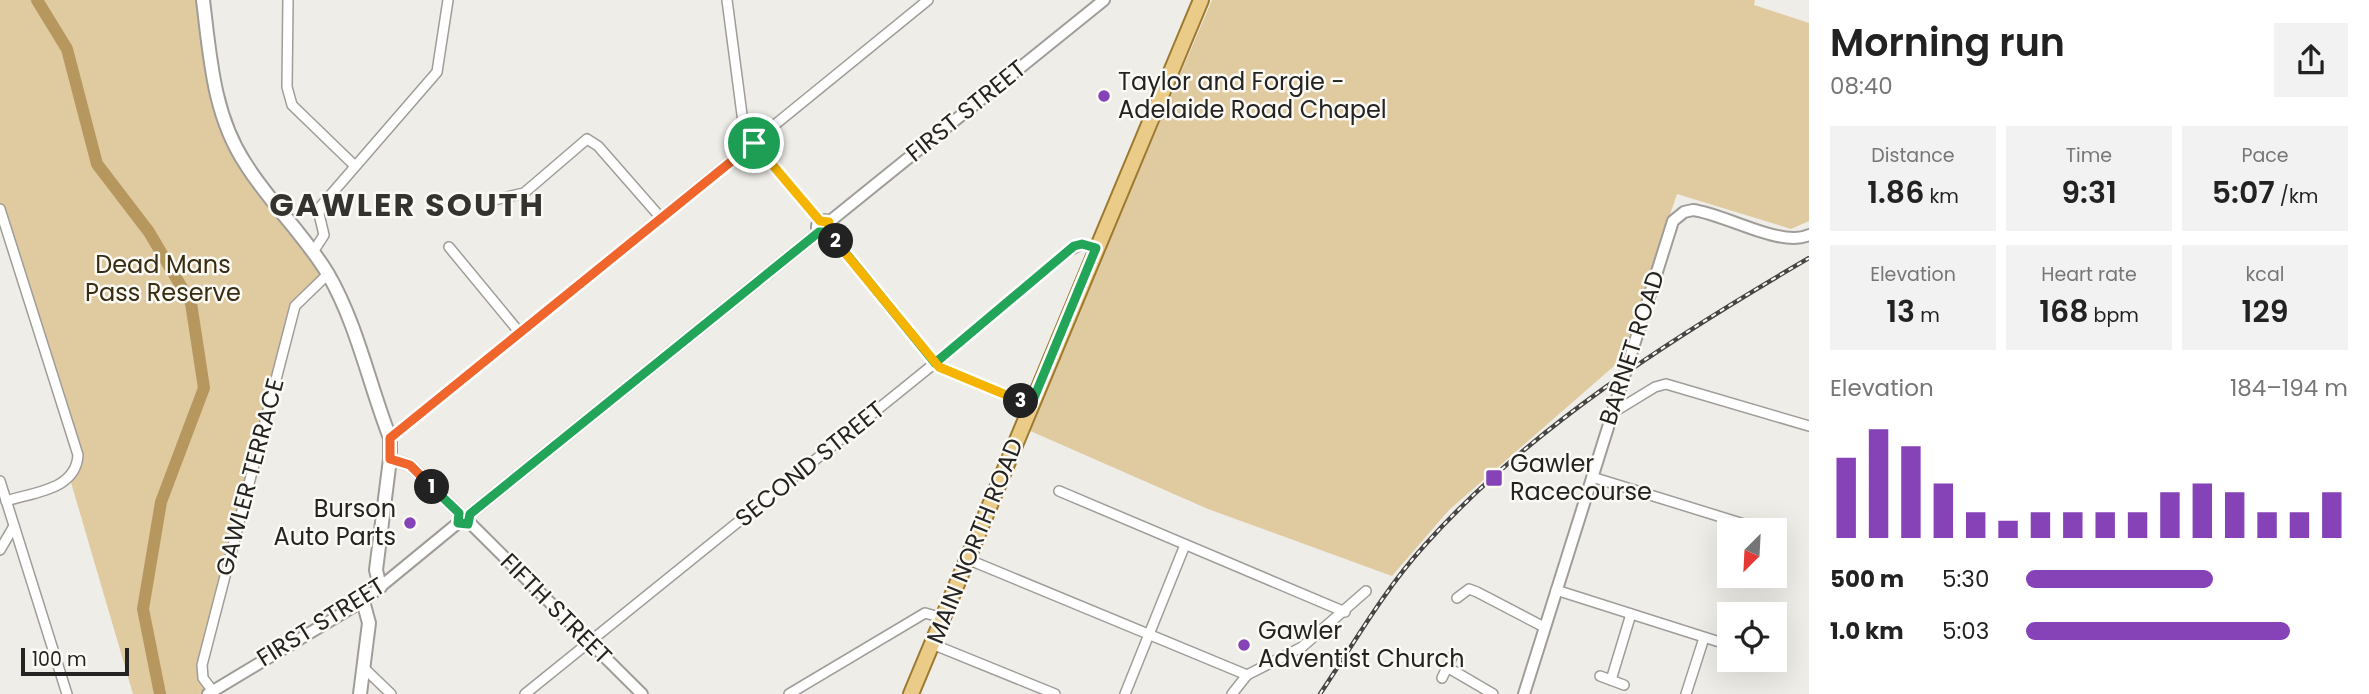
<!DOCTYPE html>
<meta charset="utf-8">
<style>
body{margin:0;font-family:Poppins,sans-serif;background:#f2f2f2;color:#222;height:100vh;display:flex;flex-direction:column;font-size:26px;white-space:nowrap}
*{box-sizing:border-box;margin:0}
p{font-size:23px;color:#767676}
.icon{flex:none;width:38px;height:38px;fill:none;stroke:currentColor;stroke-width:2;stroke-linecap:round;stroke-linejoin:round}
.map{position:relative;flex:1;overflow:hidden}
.details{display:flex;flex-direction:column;background:#fff;width:560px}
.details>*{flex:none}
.needle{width:46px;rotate:204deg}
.controls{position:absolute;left:1717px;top:518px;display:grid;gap:14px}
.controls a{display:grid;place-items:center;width:70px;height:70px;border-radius:0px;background:#fff;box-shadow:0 7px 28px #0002;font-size:35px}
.scale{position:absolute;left:21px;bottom:18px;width:108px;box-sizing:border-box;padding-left:7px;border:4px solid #242322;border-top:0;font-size:19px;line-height:24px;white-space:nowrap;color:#242322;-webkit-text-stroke:5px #fcfaf5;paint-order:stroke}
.pin{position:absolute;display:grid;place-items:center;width:60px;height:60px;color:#fff;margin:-30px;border:4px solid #fff;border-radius:50%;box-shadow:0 2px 7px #0007}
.km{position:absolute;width:35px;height:35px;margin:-18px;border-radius:50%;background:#222;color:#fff;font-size:19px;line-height:35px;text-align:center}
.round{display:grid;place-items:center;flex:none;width:74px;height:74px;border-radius:0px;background:#f2f2f2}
.head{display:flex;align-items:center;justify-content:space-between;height:119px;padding:0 21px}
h1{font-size:38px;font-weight:600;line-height:52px}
.metrics{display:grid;grid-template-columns:repeat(3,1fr);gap:10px;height:119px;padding:7px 21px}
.metrics div{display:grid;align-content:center;border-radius:0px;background:#f2f2f2;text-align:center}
.metrics b{font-size:30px;font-weight:600}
.metrics small{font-size:19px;font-weight:400}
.metrics p{font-size:19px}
.chart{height:196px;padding:14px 21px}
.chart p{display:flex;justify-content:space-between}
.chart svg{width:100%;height:126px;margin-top:7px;stroke:#8543b7;stroke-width:6}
ul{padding:0 21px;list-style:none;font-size:23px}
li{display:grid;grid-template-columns:112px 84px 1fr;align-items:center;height:52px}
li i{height:18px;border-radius:9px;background:#8543b7}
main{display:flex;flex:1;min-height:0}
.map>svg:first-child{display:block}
</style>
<main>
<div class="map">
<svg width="1809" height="694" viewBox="0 0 1809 694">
<rect width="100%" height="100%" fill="#efede8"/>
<g fill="#e0caa0">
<polygon points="0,0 203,0 233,143 328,274 298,300 202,665 212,690 199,694 133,694 70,479 78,455 0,209"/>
<polygon points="1212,0 1755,0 1754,5 1809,23 1809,221 1791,229 1677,194 1621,360 1449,510 1392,576 1208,509 1028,430"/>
</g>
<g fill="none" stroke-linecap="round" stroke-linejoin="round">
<polyline stroke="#b6985f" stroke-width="12" points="37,0 67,49 97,164 149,232 191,303 204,388 161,502 143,609 160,694"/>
<g stroke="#a09d99" stroke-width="12">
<g id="minor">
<polyline points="288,0 287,87 292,105 355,166"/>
<polyline points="727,0 744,130 820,221"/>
<polyline points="494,200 524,193 587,139 598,146 661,218"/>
<path d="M 0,209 L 78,455 C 76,490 34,492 6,501"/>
<polyline points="828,232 939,367 1031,405"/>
<polyline points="449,247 520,333"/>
<polyline points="313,252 324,235 319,214 321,206 437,72 448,0"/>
<polyline points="1613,408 1619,409 1655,387 1666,384 1809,426"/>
<polyline points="390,438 928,0"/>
<polyline points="1592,477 1760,529"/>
<polyline points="0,481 67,694"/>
<polyline points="1059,491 1345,612"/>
<polyline points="0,550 14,526"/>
<polyline points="967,559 1247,675"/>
<polyline points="1556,590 1729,645"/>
<polyline points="1457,598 1469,589 1477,592 1544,627"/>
<polyline points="932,644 1055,694"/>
<polyline points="363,667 391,694"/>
<polyline points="1447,667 1493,694"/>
<polyline points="1600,676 1624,685"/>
<polyline points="1442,678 1452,657"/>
<polyline points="1611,680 1631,614"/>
<polyline points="212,690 203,678 202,665 295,306 328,274"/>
<polyline points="525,694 935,363 1066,253 1082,244 1096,248"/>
<polyline points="789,694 925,613 943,618"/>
<polyline points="1125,694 1185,545"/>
<polyline points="1232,694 1247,675 1302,647 1366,591"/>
<polyline points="1686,694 1704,638"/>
</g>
</g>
<g stroke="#a09d99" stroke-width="14">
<g id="tertiary">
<circle cx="824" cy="227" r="7"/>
<polyline points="829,222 1104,0"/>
<polyline points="390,459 410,465 459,513"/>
<polyline points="470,514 819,232"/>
<polyline points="470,523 642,694"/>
<polyline points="208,694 363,601 458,523"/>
<path d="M 1524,694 L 1673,221 L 1684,212 L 1693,210 C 1725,214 1781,248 1809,235"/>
</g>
</g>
<g stroke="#a09d99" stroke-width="16">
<g id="secondary">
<path d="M 203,0 C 210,56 213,114 245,163 C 269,202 304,234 328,274 C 357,324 369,384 390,438 L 390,459 L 376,570 L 380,587"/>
<polyline points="360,694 369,623 363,601"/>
</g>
</g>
<g stroke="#9d7a30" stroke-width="18">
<polyline id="primary" points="911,694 1201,0"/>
</g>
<use href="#minor" stroke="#fff" stroke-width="9"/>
<use href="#tertiary" stroke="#fff" stroke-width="10"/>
<use href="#secondary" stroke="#fff" stroke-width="12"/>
<use href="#primary" stroke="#ebcb88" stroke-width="14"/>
<g stroke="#464544" stroke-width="4.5">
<path id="rail" d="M 1320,694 C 1353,645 1384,590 1424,546 C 1528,429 1675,336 1809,258"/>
</g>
<use href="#rail" stroke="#fcfaf5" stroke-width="2" stroke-dasharray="5" stroke-linecap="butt"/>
</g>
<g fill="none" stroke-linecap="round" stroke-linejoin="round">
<g stroke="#fff" stroke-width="14">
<polyline id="split-1" points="432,487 410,465 390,459 390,438 754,143"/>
</g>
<g stroke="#fff" stroke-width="14">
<polyline id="split-2" points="432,487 459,513 458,523 468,524 470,514 819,232 828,232 836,241"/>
</g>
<g stroke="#fff" stroke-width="14">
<polyline id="split-3" points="836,241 935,363 1074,246 1082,244 1096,248 1031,405 1021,401"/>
</g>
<g stroke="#fff" stroke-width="14">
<polyline id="split-4" points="754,143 820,221 829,222 828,232 939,367 1021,401"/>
</g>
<use href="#split-1" stroke="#f0652b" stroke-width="9"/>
<use href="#split-2" stroke="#22a559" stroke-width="9"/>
<use href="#split-3" stroke="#22a559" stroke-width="9"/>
<use href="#split-4" stroke="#f5b400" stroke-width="9"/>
</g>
<g fill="#8543b7" stroke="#fcfaf5" stroke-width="2.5">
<circle cx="1104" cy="96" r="7"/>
<rect x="1485" y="469" width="18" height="18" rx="3.5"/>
<circle cx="410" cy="523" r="7"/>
<circle cx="1244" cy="645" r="7"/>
</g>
<g text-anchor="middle" stroke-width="5" stroke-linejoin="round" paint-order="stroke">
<g font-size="24" fill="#242322" stroke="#fcfaf5" text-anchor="start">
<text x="1118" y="90">Taylor and Forgie -<tspan x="1118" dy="28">Adelaide Road Chapel</tspan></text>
<text x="1510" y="472">Gawler<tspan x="1510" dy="28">Racecourse</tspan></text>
<text x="396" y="517" text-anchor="end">Burson<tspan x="396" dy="28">Auto Parts</tspan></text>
<text x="1258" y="639">Gawler<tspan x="1258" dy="28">Adventist Church</tspan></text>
</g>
<g font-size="24" fill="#242322" stroke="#fcfaf5">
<text transform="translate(966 111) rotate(-39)" y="8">FIRST STREET</text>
<text transform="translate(1632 348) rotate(-72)" y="8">BARNET ROAD</text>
<text transform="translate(810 464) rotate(-39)" y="8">SECOND STREET</text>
<text transform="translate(250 477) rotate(-75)" y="8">GAWLER TERRACE</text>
<text transform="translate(975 541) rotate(-68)" y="8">MAIN NORTH ROAD</text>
<text transform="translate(556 609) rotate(45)" y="8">FIFTH STREET</text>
<text transform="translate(321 622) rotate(-32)" y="8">FIRST STREET</text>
</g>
<g font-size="24" fill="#3a2c12" stroke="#fcfaf5">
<text x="163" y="273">Dead Mans<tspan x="163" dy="28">Pass Reserve</tspan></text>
</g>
<g font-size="32" font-weight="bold" letter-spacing="2" fill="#353330" stroke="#fcfaf5">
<text x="407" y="216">GAWLER SOUTH</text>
</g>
</g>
</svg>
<div class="controls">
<a><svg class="needle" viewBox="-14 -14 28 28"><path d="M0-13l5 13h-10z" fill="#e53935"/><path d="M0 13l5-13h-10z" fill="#767676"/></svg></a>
<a><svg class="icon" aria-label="locate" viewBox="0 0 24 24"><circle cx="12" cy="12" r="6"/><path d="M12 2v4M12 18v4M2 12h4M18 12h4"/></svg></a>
</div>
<div class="scale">100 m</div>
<div class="pin" style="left:754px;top:143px;background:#1e9e55"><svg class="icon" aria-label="arrive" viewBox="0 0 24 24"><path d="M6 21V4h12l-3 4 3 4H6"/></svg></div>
<b class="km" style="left:432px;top:487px">1</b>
<b class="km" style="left:836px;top:241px">2</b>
<b class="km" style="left:1021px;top:401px">3</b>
</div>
<section class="details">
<div class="head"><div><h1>Morning run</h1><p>08:40</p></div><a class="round"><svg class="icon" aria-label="share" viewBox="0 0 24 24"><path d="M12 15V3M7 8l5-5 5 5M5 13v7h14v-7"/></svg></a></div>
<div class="metrics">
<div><p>Distance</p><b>1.86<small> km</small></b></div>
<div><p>Time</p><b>9:31</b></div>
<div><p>Pace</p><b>5:07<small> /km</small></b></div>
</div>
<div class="metrics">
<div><p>Elevation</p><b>13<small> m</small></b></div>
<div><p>Heart rate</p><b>168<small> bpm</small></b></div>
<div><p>kcal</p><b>129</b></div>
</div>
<div class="chart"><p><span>Elevation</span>184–194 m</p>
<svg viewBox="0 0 160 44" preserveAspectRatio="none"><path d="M5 44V16M15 44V6M25 44V12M35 44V25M45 44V35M55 44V38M65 44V35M75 44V35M85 44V35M95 44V35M105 44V28M115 44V25M125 44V28M135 44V35M145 44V35M155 44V28"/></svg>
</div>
<ul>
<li><b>500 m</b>5:30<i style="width:58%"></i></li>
<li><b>1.0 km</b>5:03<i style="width:82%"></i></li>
</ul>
</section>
</main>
